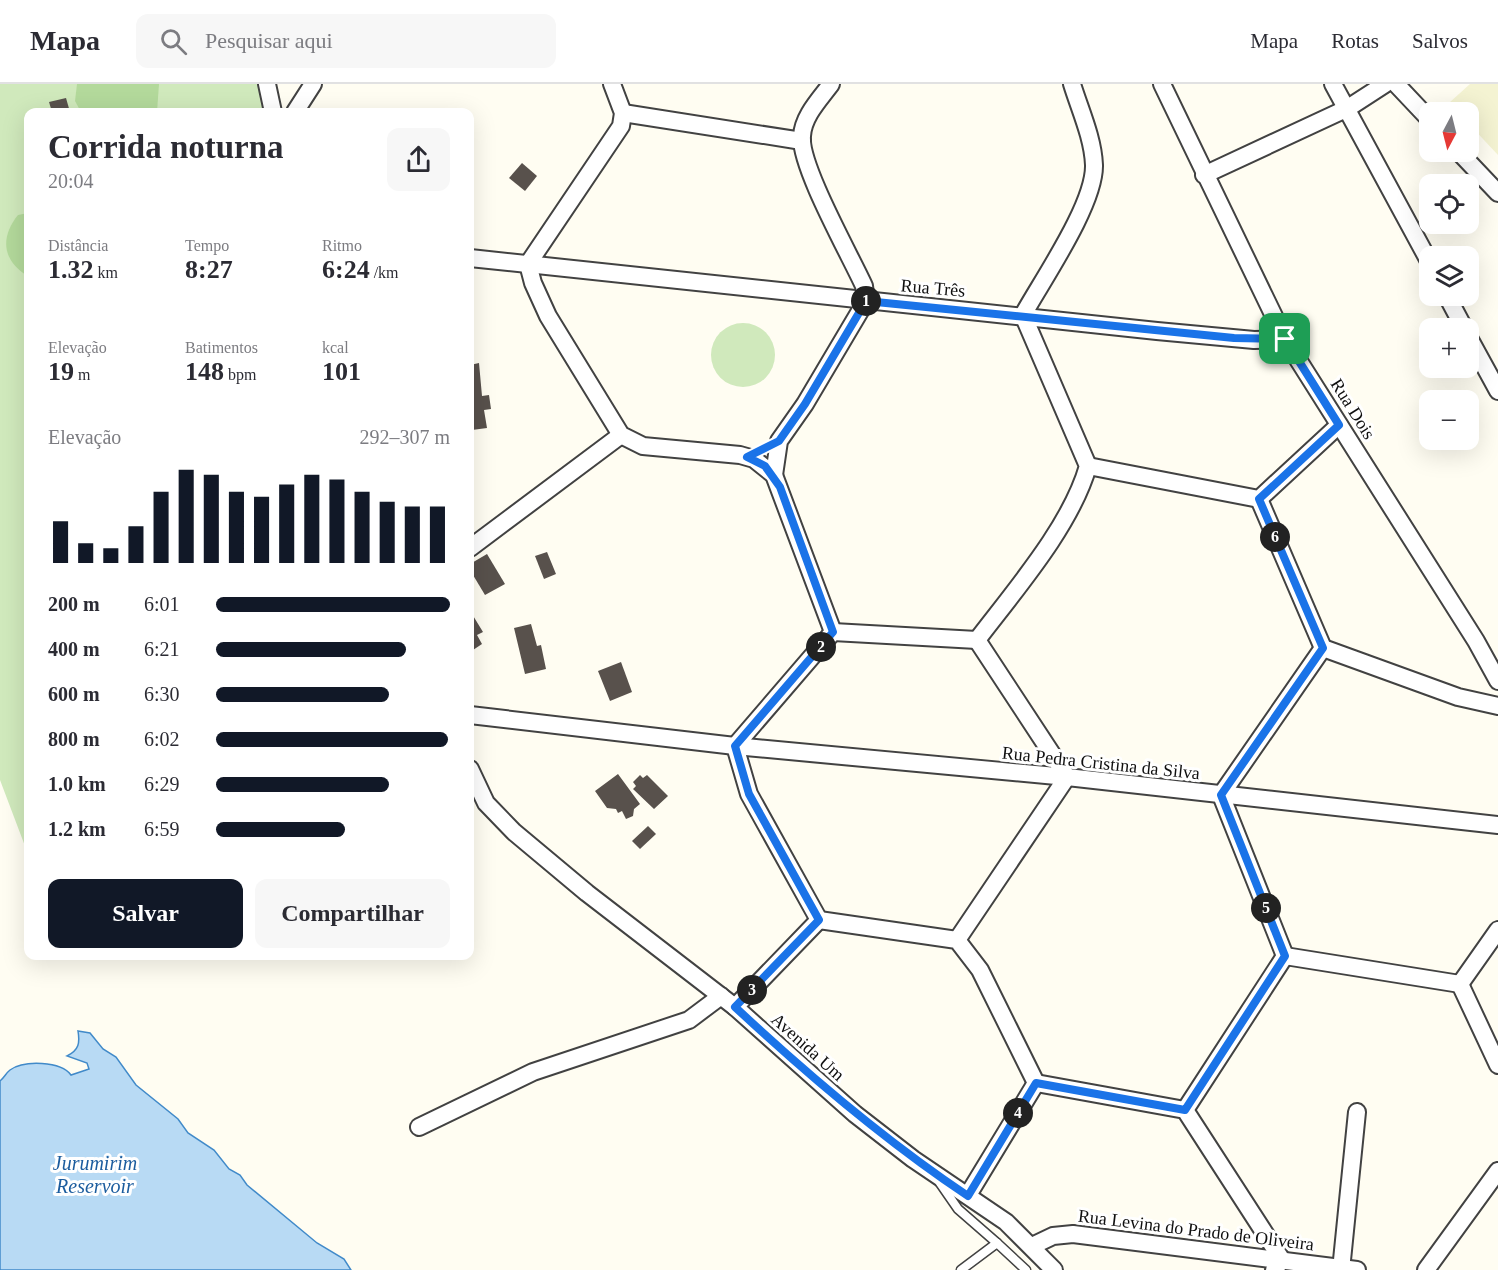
<!DOCTYPE html>
<html lang="pt">
<meta charset="utf-8">
<style>
body{margin:0;font-family:Georgia,serif;background:#f7f7f7;color:#2b2b33;height:100vh;display:flex;flex-direction:column;font-size:22px;white-space:nowrap}
*{box-sizing:border-box;margin:0}
p{font-size:20px;color:#7c7c81}
.icon{flex:none;width:33px;height:33px;fill:none;stroke:currentColor;stroke-width:2;stroke-linecap:round;stroke-linejoin:round}
.map{position:relative;flex:1;overflow:hidden}
.sheet{position:absolute;left:24px;top:24px;width:450px;height:852px;display:flex;flex-direction:column;background:#fff;border-radius:12px;box-shadow:0 6px 24px #0002}
.sheet>*{flex:none}
.needle{width:39px;rotate:187deg}
.fabs{position:absolute;left:1419px;top:18px;display:grid;gap:12px}
.fabs a{display:grid;place-items:center;width:60px;height:60px;border-radius:12px;background:#fff;box-shadow:0 6px 24px #0002;font-size:30px}
.pin{position:absolute;display:grid;place-items:center;width:51px;height:51px;color:#fff;margin:-26px;border-radius:12px;box-shadow:0 3px 9px #0006}
.km{position:absolute;width:30px;height:30px;margin:-15px;border-radius:50%;background:#222;color:#fff;font-size:16px;line-height:30px;text-align:center}
.round{display:grid;place-items:center;flex:none;width:63px;height:63px;border-radius:12px;background:#f7f7f7}
.headline{display:flex;align-items:center;justify-content:space-between;height:102px;padding:0 24px}
h1{font-size:33px;font-weight:800;line-height:45px}
.figures{display:grid;grid-template-columns:repeat(3,1fr);gap:9px;height:102px;padding:6px 24px}
.figures div{display:grid;align-content:center}
.figures b{font-size:26px;font-weight:800}
.figures small{font-size:16px;font-weight:400}
.figures p{font-size:16px}
.chart{height:168px;padding:12px 24px}
.chart p{display:flex;justify-content:space-between}
.chart svg{width:100%;height:108px;margin-top:6px;stroke:#111827;stroke-width:6}
.primary-button{display:flex;gap:12px;margin-top:auto;padding:12px 24px}
.primary-button a{flex:1;height:69px;border-radius:12px;background:#111827;color:#fff;font-size:24px;font-weight:800;line-height:69px;text-align:center}
.primary-button a+a{background:#f7f7f7;color:#2b2b33}
ul{padding:0 24px;list-style:none;font-size:20px}
li{display:grid;grid-template-columns:96px 72px 1fr;align-items:center;height:45px}
li i{height:15px;border-radius:8px;background:#111827}
header{display:flex;align-items:center;gap:36px;box-sizing:border-box;height:84px;padding:0 30px;background:#fff;border-bottom:2px solid #e1e1e2}
header strong{font-size:28px}
nav{display:flex;gap:33px;margin-inline-start:auto;font-size:21px}
.search{width:420px;height:54px;background:#f7f7f7;display:flex;align-items:center;gap:15px;box-sizing:border-box;padding:0 21px;border-radius:12px;color:#7c7c81;font-size:22px}
.map>svg:first-child{display:block}
</style>
<header>
<strong>Mapa</strong>
<div class="search"><svg class="icon" aria-label="search" viewBox="0 0 24 24"><circle cx="10" cy="10" r="6"/><path d="M15 15l6 6"/></svg>Pesquisar aqui</div>
<nav><a>Mapa</a><a>Rotas</a><a>Salvos</a></nav>
</header>
<div class="map">
<svg width="1498" height="1186" viewBox="0 0 1498 1186">
<rect width="100%" height="100%" fill="#fffdf2"/>
<polygon fill="#f4f3d2" points="1470,0 1498,0 1498,71 1469,40 1468,28 1458,28 1449,19"/>
<g fill="#d0e9bc">
<polygon points="0,0 262,0 268,28 28,28 28,770 0,696"/>
<circle cx="743" cy="271" r="32"/>
</g>
<g fill="#b3d99b">
<polygon points="77,0 159,0 157,28 81,28 75,17"/>
<path d="M 28,129 L 28,192 C 2,177 0,153 18,131 Z"/>
</g>
<path fill="#b8daf4" stroke="#418ac9" stroke-width="1.5" d="M 78,947 L 90,949 L 103,965 L 116,973 L 136,1001 L 178,1035 L 188,1049 L 214,1066 L 229,1085 L 240,1091 L 247,1101 L 317,1159 L 344,1175 L 351,1186 L 0,1186 L 0,997 C 4,994 6,989 10,986 C 24,976 61,977 71,991 L 89,985 L 87,979 L 67,972 C 79,966 80,959 78,947 Z"/>
<g fill="#58514c">
<polygon points="66,14 70,28 52,28 49,18"/>
<polygon points="522,79 537,92 525,107 509,94"/>
<polygon points="479,279 482,312 489,311 491,325 484,326 487,344 472,346 470,281"/>
<polygon points="547,468 556,490 544,495 535,472"/>
<polygon points="487,470 505,500 485,511 470,486 470,480"/>
<polygon points="472,530 483,548 477,551 482,560 470,568"/>
<polygon points="531,540 537,562 541,561 546,585 525,590 514,544"/>
<polygon points="621,578 632,608 610,617 598,587"/>
<polygon points="618,690 640,720 634,725 633,732 626,735 622,727 618,729 616,725 607,724 595,707"/>
<polygon points="640,691 643,694 647,691 668,712 654,725 633,705 636,702 633,698"/>
<polygon points="648,742 656,750 640,765 632,757"/>
</g>
<g fill="none" stroke-linecap="round" stroke-linejoin="round">
<g stroke="#424242" stroke-width="11">
<g id="lane">
<polyline points="940,1099 958,1125 997,1159"/>
<polyline points="961,1186 997,1159 1026,1186"/>
</g>
</g>
<g stroke="#424242" stroke-width="20">
<g id="street">
<polyline points="267,0 273,28"/>
<polyline points="612,0 623,29 621,42 528,180 533,199 548,232 621,351 643,362 740,371 754,375 774,391 833,548"/>
<polyline points="1162,0 1285,255 1476,557 1498,597"/>
<polyline points="1333,0 1430,179"/>
<polyline points="1396,0 1430,36"/>
<polyline points="295,28 313,0"/>
<polyline points="623,29 802,57"/>
<polyline points="1459,68 1498,109"/>
<polyline points="1204,91 1348,24 1385,0"/>
<polyline points="470,174 1157,247 1254,256 1285,255"/>
<polyline points="1447,212 1464,244"/>
<polyline points="1468,252 1498,307"/>
<polyline points="1088,382 1259,415 1339,341"/>
<path d="M 774,391 L 779,357 L 805,320 L 866,217 L 864,202 C 850,171 799,81 802,52 C 803,32 820,15 831,0"/>
<polyline points="1259,415 1323,564 1458,613 1498,622"/>
<polyline points="470,464 621,351"/>
<polyline points="833,548 977,556"/>
<path d="M 977,556 C 1015,506 1071,442 1088,382 L 1023,231 C 1043,195 1095,120 1094,81 C 1093,54 1080,26 1072,0"/>
<polyline points="470,631 735,662 1067,693 1498,741"/>
<polyline points="735,662 749,710 819,836"/>
<polyline points="735,662 833,548"/>
<polyline points="470,685 486,719 514,748 587,809 735,923 855,1030 913,1075 1006,1138 1054,1186"/>
<polyline points="819,836 957,856 980,886 1036,999"/>
<polyline points="957,856 1067,693 977,556"/>
<polyline points="1285,872 1221,711 1323,564"/>
<polyline points="1285,872 1460,900"/>
<polyline points="1460,900 1498,981"/>
<polyline points="1460,900 1498,846"/>
<polyline points="735,923 819,836"/>
<polyline points="1036,999 1185,1026 1282,1176 1274,1186"/>
<polyline points="1185,1026 1285,872"/>
<polyline points="419,1043 533,988 689,936 721,912"/>
<polyline points="968,1111 1036,999"/>
<polyline points="1032,1162 1053,1152 1073,1150 1357,1186"/>
<polyline points="1341,1186 1357,1028"/>
<polyline points="1426,1186 1498,1087"/>
</g>
</g>
<use href="#lane" stroke="#fff" stroke-width="8"/>
<use href="#street" stroke="#fff" stroke-width="16"/>
</g>
<g fill="none" stroke-linecap="round" stroke-linejoin="round">
<g stroke="#fff" stroke-width="12">
<path id="route" d="M 866,217 L 1234,254 L 1285,255 L 1339,341 L 1259,415 L 1323,564 L 1221,711 L 1285,872 L 1185,1026 L 1036,999 L 968,1112 C 884,1056 809,992 735,923 L 819,836 L 749,710 L 735,662 L 833,548 L 780,403 L 765,382 L 747,373 L 779,357 L 805,320 Z"/>
</g>
<use href="#route" stroke="#1a73e8" stroke-width="8"/>
</g>
<g text-anchor="middle" stroke-width="6" stroke-linejoin="round" paint-order="stroke">
<g font-size="18" fill="#0f0f0f" stroke="#fff">
<text transform="translate(933 204) rotate(5)" y="6">Rua Três</text>
<text transform="translate(1353 325) rotate(58)" y="6">Rua Dois</text>
<text transform="translate(1101 679) rotate(6)" y="6">Rua Pedra Cristina da Silva</text>
<text transform="translate(808 963) rotate(42)" y="6">Avenida Um</text>
<text transform="translate(1196 1146) rotate(7)" y="6">Rua Levina do Prado de Oliveira</text>
</g>
<g font-size="20" font-style="italic" fill="#1b5c9e" stroke="#fff">
<text x="95" y="1086">Jurumirim<tspan x="95" dy="23">Reservoir</tspan></text>
</g>
</g>
</svg>
<div class="fabs">
<a><svg class="needle" viewBox="-14 -14 28 28"><path d="M0-13l5 13h-10z" fill="#e53935"/><path d="M0 13l5-13h-10z" fill="#7c7c81"/></svg></a>
<a><svg class="icon" aria-label="locate" viewBox="0 0 24 24"><circle cx="12" cy="12" r="6"/><path d="M12 2v4M12 18v4M2 12h4M18 12h4"/></svg></a>
<a><svg class="icon" aria-label="layers" viewBox="0 0 24 24"><path d="M12 4l9 5-9 5-9-5zM3 14l9 5 9-5"/></svg></a>
<a>+</a>
<a>−</a>
</div>
<div class="pin" style="left:1285px;top:255px;background:#1e9e55"><svg class="icon" aria-label="arrive" viewBox="0 0 24 24"><path d="M6 21V4h12l-3 4 3 4H6"/></svg></div>
<b class="km" style="left:866px;top:217px">1</b>
<b class="km" style="left:821px;top:563px">2</b>
<b class="km" style="left:752px;top:906px">3</b>
<b class="km" style="left:1018px;top:1029px">4</b>
<b class="km" style="left:1266px;top:824px">5</b>
<b class="km" style="left:1275px;top:453px">6</b>
<section class="sheet">
<div class="headline"><div><h1>Corrida noturna</h1><p>20:04</p></div><a class="round"><svg class="icon" aria-label="share" viewBox="0 0 24 24"><path d="M12 15V3M7 8l5-5 5 5M5 13v7h14v-7"/></svg></a></div>
<div class="figures">
<div><p>Distância</p><b>1.32<small> km</small></b></div>
<div><p>Tempo</p><b>8:27</b></div>
<div><p>Ritmo</p><b>6:24<small> /km</small></b></div>
</div>
<div class="figures">
<div><p>Elevação</p><b>19<small> m</small></b></div>
<div><p>Batimentos</p><b>148<small> bpm</small></b></div>
<div><p>kcal</p><b>101</b></div>
</div>
<div class="chart"><p><span>Elevação</span>292–307 m</p>
<svg viewBox="0 0 160 44" preserveAspectRatio="none"><path d="M5 44V27M15 44V36M25 44V38M35 44V29M45 44V15M55 44V6M65 44V8M75 44V15M85 44V17M95 44V12M105 44V8M115 44V10M125 44V15M135 44V19M145 44V21M155 44V21"/></svg>
</div>
<ul>
<li><b>200 m</b>6:01<i style="width:100%"></i></li>
<li><b>400 m</b>6:21<i style="width:81%"></i></li>
<li><b>600 m</b>6:30<i style="width:74%"></i></li>
<li><b>800 m</b>6:02<i style="width:99%"></i></li>
<li><b>1.0 km</b>6:29<i style="width:74%"></i></li>
<li><b>1.2 km</b>6:59<i style="width:55%"></i></li>
</ul>
<div class="primary-button"><a>Salvar</a><a>Compartilhar</a></div>
</section>
</div>
